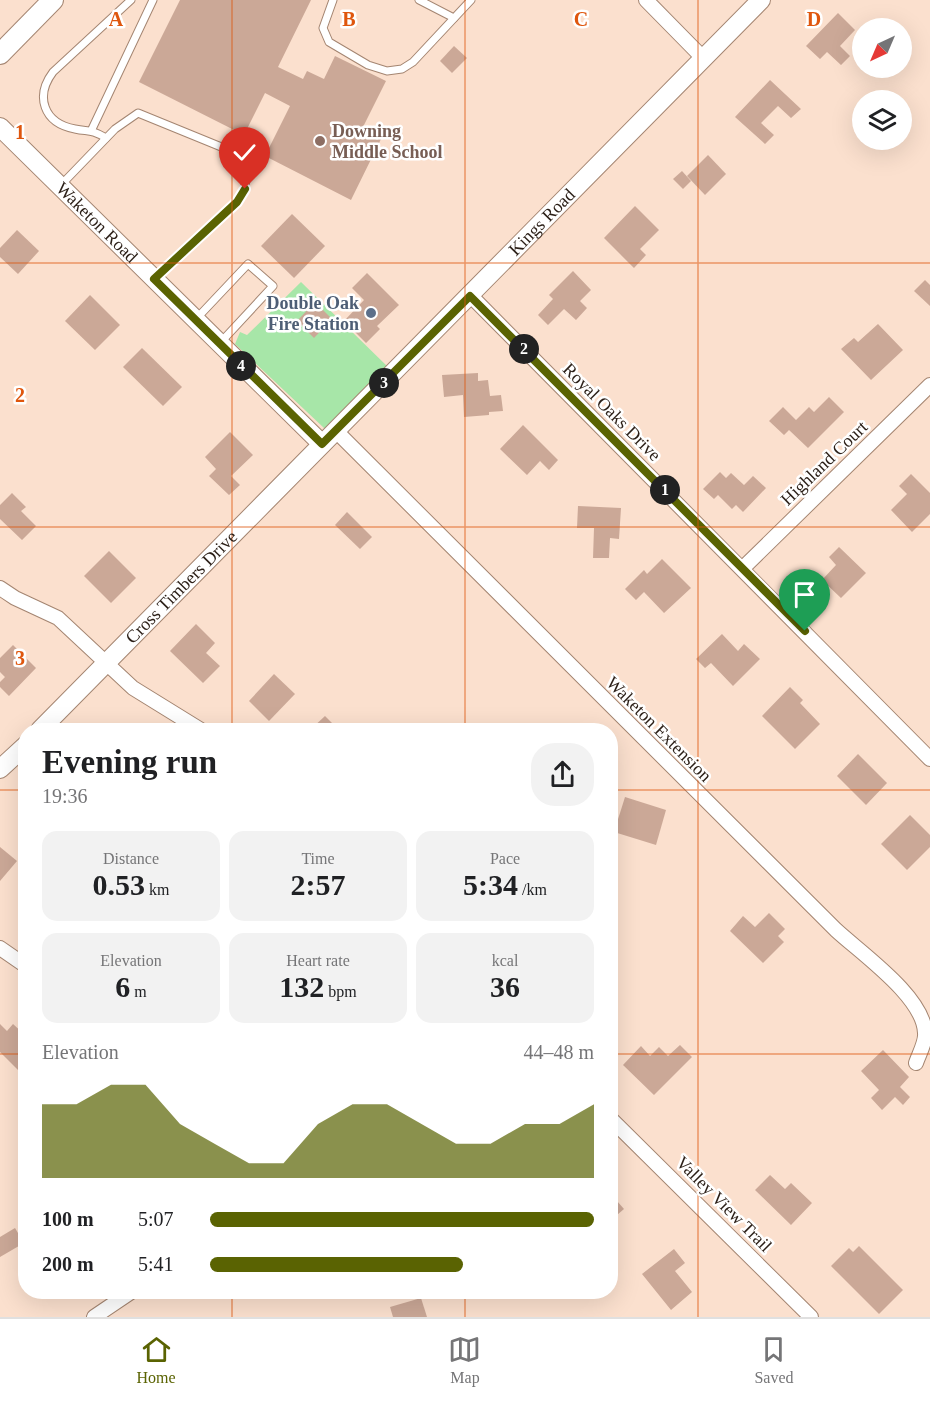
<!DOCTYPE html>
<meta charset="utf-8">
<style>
body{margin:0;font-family:"Times New Roman",serif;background:#f2f2f2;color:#202124;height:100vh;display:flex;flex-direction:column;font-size:22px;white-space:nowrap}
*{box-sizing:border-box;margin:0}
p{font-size:20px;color:#757577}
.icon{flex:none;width:33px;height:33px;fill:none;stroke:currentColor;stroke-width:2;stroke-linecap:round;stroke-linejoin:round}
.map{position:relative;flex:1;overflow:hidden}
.drawer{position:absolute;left:18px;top:723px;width:600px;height:576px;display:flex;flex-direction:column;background:#fff;border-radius:24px;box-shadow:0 6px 24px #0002}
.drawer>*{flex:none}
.needle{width:39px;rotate:224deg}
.controls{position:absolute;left:852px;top:18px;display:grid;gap:12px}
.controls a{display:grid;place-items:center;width:60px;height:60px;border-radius:50%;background:#fff;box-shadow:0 6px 24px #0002;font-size:30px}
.pin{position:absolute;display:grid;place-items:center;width:51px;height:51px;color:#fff;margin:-62px -26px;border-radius:50% 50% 50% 0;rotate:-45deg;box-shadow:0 0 6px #0007}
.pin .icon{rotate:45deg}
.km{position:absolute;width:30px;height:30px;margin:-15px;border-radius:50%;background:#222;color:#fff;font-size:16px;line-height:30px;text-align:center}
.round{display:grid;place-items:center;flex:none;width:63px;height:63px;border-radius:24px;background:#f2f2f2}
.summary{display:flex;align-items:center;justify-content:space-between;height:102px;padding:0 24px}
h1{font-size:33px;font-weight:700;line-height:45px}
.stats{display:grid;grid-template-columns:repeat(3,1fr);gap:9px;height:102px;padding:6px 24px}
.stats div{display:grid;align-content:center;border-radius:15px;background:#f2f2f2;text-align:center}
.stats b{font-size:30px;font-weight:700}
.stats small{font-size:16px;font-weight:400}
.stats p{font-size:16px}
.chart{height:168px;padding:12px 24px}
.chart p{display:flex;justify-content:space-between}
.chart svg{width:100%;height:108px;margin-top:6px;fill:#5a6302;opacity:.7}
ul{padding:0 24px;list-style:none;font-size:20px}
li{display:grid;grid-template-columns:96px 72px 1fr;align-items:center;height:45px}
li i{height:15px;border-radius:8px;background:#5a6302}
.dock{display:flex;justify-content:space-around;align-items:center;height:84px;border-top:2px solid #e0e0e0;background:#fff;font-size:16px;color:#757577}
.dock a{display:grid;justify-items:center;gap:3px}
.dock .current{color:#5a6302}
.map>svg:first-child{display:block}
</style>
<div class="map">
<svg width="930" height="1317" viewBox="0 0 930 1317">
<rect width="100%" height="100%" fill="#fbe0ce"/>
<polygon fill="#a7e6a8" points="301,282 389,368 329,427 324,428 235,344 240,332 247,335"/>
<g fill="#cba897">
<polygon points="180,0 311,0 278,67 303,79 307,71 324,79 335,56 386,81 362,129 381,139 351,200 265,156 290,106 265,93 244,135 139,82"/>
<polygon points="838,13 855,30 840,46 850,56 841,65 827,52 820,59 806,46"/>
<polygon points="454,46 467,58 452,73 440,61"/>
<polygon points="770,80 801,109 791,118 778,106 761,123 774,135 765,144 735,117"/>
<polygon points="708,155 726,174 705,195 687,176"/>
<polygon points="682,171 691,181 683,189 673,179"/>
<polygon points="635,206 659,230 640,249 646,255 634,268 604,238"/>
<polygon points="292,214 325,246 294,278 261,246"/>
<polygon points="17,230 39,251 18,274 0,257 0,248"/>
<polygon points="573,271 591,290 580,301 587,308 576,320 564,309 548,325 538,315 553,299 549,295"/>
<polygon points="367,273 399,305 377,326 380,329 366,343 344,321 364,300 352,288"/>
<polygon points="925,280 930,285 930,306 914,291"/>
<polygon points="90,295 120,325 95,350 65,321"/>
<polygon points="315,302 332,319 314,338 297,321"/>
<polygon points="878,324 903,350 871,380 841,349 854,338 858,342"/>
<polygon points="142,348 182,387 163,406 123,367"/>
<polygon points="478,373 478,381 488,380 490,396 501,395 503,411 489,412 489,415 464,417 463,395 444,397 442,375"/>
<polygon points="829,397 844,412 808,448 789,430 784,435 769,421 783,407 796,420 809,407 814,412"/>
<polygon points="523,425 558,460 549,470 540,461 527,475 500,449"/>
<polygon points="230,432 253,455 231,476 240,485 229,495 209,476 216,469 205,457"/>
<polygon points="720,472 726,478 731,473 744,485 753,476 766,488 743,512 736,505 732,509 718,495 714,499 703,489"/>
<polygon points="911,474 930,493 930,514 912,532 891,510 907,494 899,486"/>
<polygon points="12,493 26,507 21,511 36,526 22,540 0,519 0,505"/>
<polygon points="578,506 621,508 619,539 610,538 609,558 593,558 594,528 577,528"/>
<polygon points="347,512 372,537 360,549 335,525"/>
<polygon points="839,547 866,573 841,598 822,580 836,565 829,557"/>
<polygon points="109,551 136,578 111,603 84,576"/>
<polygon points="662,559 691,588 664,613 644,592 636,600 625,589 644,570 647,574"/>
<polygon points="196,624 215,643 206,653 220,666 203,683 170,651"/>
<polygon points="722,634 738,651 744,644 760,659 733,686 711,663 705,668 696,659"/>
<polygon points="13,645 36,668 9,696 0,687 0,682 5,677 0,672 0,658"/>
<polygon points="274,674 295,694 269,721 249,701"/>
<polygon points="790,687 803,700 800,703 820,724 795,749 762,716"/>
<polygon points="325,716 339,730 310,730"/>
<polygon points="858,754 887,783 866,805 837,776"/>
<polygon points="625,797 666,810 656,845 614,832"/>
<polygon points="910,815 930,835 930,847 907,870 881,844"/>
<polygon points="0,847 17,861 0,881"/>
<polygon points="769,913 785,929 778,936 784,942 763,963 730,931 743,916 755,927"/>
<polygon points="0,1024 7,1031 13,1024 26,1036 26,1065 19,1071 0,1052"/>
<polygon points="680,1045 692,1057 654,1095 623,1065 641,1046 650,1056 659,1047 668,1056"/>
<polygon points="883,1050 909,1077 900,1087 910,1097 903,1105 895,1097 882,1110 871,1098 879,1090 861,1071"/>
<polygon points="770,1175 785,1189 791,1183 812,1203 791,1225 755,1190"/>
<polygon points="610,1193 624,1209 610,1221"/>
<polygon points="15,1228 24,1243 0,1257 0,1237"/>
<polygon points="859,1246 903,1290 879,1314 831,1266 849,1248 853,1252"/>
<polygon points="674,1249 685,1263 675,1271 692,1292 671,1310 642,1274"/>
<polygon points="421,1298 427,1317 393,1317 390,1307"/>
</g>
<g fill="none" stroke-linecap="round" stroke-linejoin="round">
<g stroke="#a48571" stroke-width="9">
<g id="service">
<polyline points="333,0 323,28 329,42 368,65 387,71 402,69 413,62 471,0"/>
<polyline points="419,0 454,18"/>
<polyline points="92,129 153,0"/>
<path d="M 106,138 C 91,129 89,132 75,129 C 43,123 35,96 53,72 L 131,0"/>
<path d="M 60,186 L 115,129 L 138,113 L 236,153 C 250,170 249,183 237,202 L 156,278"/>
<polyline points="197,318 248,264 273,286 221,342"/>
</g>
</g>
<g stroke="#a48571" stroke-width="16">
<g id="minor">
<polyline points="646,0 703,58"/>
<polyline points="470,295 930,759"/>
<path d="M 336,431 L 836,930 C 862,954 924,997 925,1033 C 926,1042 919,1054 916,1063"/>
<polyline points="743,568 930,385"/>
<polyline points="0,588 15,598 58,618 133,688 201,730"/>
<polyline points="0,948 26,966"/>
<polyline points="610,1118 811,1317"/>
<polyline points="94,1317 131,1292"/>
</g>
</g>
<g stroke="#a48571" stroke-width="20">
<g id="tertiary">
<path id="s1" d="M 0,127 L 322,444"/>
<path id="s2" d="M 40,730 L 761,0"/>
<polyline points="0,769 26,745"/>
</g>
</g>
<g stroke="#a48571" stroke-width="22">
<polyline id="secondary" points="0,54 53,0"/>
</g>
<use href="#service" stroke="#fff" stroke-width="7"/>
<use href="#minor" stroke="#fff" stroke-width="14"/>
<use href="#tertiary" stroke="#fff" stroke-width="18"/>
<use href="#secondary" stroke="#fff" stroke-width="20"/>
</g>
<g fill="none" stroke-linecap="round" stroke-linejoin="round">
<g stroke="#fff" stroke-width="12">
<polyline id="route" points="245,189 237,202 154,279 322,444 470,296 805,631"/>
</g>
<use href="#route" stroke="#5a6302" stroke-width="8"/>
</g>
<path fill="none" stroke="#df560d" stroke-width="1.5" stroke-opacity="0.55" d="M 232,0 L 232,730M 465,0 L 465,730M 698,0 L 698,1317M 0,263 L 930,263M 0,527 L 930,527M 0,790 L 26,790M 610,790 L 930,790M 0,1054 L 26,1054M 610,1054 L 930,1054M 232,1292 L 232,1317M 465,1292 L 465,1317"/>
<circle fill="#8d6e63" stroke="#fff" stroke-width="2" cx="320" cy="141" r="6"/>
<circle fill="#5c6f8a" stroke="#fff" stroke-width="2" cx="371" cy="313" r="6"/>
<g text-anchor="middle" stroke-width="5" stroke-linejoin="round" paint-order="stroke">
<g font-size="18" font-weight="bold" fill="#785e54" stroke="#fff" text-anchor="start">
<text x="332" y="137">Downing<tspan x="332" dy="21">Middle School</tspan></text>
</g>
<g font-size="18" fill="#2b1f17" stroke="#fff">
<text dy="6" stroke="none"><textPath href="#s2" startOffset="714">Kings Road</textPath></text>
<text dy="6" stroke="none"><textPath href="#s1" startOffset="136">Waketon Road</textPath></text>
<text transform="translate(612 412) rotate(45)" y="6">Royal Oaks Drive</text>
<text transform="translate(824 463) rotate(-44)" y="6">Highland Court</text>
<text dy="6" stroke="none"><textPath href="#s2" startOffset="201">Cross Timbers Drive</textPath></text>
<text transform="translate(659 729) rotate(45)" y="6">Waketon Extension</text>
<text transform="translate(724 1204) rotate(45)" y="6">Valley View Trail</text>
</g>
<g font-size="18" font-weight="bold" fill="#4e5e75" stroke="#fff" text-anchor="end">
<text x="359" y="309">Double Oak<tspan x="359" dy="21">Fire Station</tspan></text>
</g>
</g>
<g font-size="20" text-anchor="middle" font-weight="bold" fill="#df560d" stroke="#fff" stroke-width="5" stroke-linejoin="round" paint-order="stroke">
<text x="116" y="26">A</text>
<text x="349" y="26">B</text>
<text x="581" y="26">C</text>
<text x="814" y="26">D</text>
<text x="20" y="139">1</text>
<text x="20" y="402">2</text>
<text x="20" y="665">3</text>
</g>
</svg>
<div class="controls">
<a><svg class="needle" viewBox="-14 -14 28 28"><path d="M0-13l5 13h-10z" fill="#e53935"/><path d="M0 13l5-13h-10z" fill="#757577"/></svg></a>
<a><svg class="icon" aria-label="layers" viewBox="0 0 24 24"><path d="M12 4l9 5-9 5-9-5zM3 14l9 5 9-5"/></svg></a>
</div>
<div class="pin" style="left:805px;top:631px;background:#1e9e55"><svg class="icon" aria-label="arrive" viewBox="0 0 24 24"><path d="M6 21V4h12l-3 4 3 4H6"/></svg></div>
<div class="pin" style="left:245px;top:189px;background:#d93025"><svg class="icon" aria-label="check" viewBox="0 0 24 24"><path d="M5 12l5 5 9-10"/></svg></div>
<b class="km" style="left:665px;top:490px">1</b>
<b class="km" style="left:524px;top:349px">2</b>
<b class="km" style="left:384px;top:383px">3</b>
<b class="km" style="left:241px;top:366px">4</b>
<section class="drawer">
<div class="summary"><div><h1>Evening run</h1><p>19:36</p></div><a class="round"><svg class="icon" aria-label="share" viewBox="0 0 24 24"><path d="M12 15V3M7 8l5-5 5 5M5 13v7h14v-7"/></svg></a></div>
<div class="stats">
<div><p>Distance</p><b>0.53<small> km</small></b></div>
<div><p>Time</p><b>2:57</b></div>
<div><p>Pace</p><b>5:34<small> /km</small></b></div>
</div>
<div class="stats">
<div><p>Elevation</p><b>6<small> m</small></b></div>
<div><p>Heart rate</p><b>132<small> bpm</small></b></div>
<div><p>kcal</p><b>36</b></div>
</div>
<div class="chart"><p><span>Elevation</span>44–48 m</p>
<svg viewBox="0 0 160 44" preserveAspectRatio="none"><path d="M0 44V14L10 14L20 6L30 6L40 22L50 30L60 38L70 38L80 22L90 14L100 14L110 22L120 30L130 30L140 22L150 22L160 14V44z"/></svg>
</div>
<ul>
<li><b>100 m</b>5:07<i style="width:100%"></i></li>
<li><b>200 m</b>5:41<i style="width:66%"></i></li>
</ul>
</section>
</div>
<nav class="dock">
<a class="current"><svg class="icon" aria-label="home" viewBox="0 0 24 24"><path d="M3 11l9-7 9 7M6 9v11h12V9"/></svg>Home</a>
<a><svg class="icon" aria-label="map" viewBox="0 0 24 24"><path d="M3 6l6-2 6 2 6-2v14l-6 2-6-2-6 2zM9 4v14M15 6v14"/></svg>Map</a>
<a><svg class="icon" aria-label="saved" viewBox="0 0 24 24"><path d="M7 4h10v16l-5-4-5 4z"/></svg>Saved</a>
</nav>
